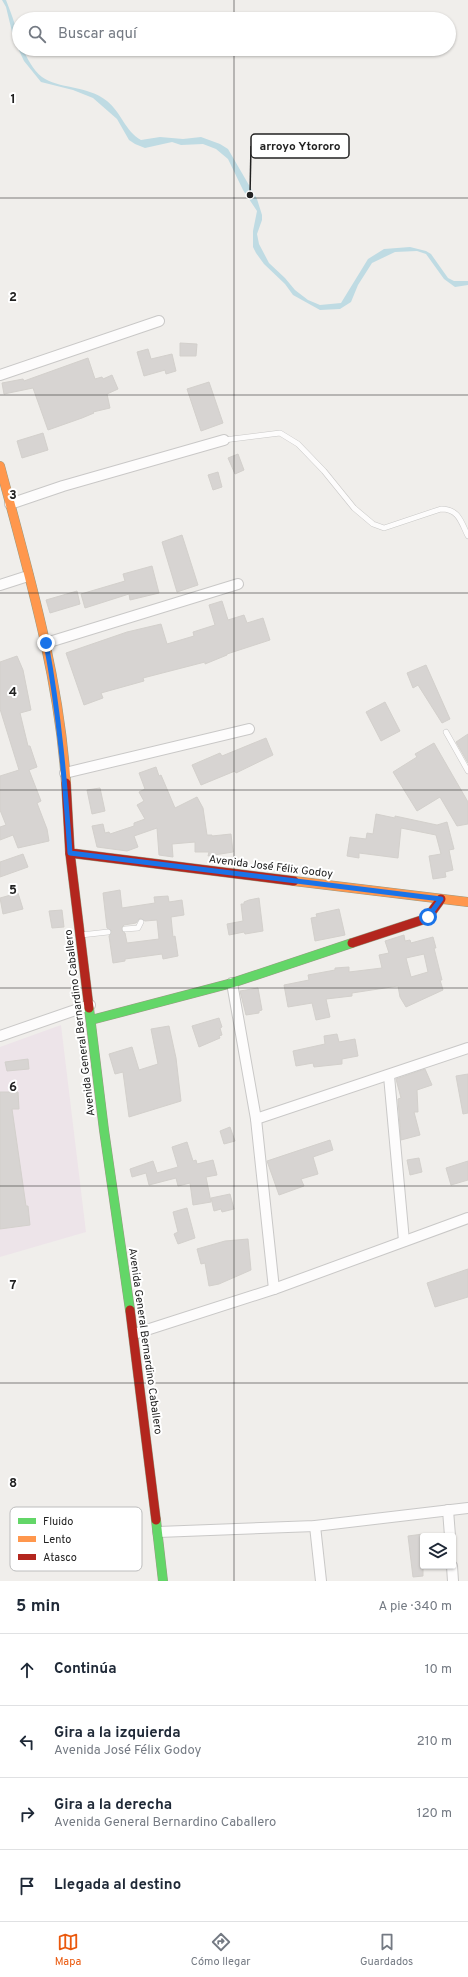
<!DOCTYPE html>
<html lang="es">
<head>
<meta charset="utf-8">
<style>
	:root { --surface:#fff; --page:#f2f2f3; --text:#1f2937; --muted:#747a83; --line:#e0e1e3; --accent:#ea580c }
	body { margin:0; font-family:Overpass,sans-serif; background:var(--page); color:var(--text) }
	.controls { position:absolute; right:12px; bottom:12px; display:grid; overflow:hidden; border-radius:4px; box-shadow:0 1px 3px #0004 }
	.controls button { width:36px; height:36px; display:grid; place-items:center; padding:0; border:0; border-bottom:1px solid var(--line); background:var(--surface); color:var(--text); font:20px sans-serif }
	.stop { position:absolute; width:12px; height:12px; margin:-9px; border:3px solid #1a73e8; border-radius:50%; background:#fff }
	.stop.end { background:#1a73e8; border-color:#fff; box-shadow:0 1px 4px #0008 }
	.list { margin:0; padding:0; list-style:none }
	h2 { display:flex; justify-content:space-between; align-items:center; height:52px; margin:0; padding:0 16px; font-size:17px }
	h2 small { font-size:13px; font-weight:400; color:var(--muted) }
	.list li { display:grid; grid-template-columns:26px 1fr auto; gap:12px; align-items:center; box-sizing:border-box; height:72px; padding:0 16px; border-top:1px solid var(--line) }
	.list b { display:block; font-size:15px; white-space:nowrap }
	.list p { margin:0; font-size:13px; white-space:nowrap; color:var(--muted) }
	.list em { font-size:13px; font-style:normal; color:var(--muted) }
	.icon { flex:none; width:22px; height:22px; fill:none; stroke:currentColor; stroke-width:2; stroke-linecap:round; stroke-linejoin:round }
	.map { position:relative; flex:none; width:468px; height:1581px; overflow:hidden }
	.search { position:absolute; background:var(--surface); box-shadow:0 1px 3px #0004; left:12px; right:12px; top:12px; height:44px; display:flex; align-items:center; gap:10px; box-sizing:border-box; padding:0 14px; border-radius:22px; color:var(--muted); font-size:15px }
	.sheet { height:340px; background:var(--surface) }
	nav { display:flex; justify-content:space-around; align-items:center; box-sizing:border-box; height:56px; border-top:1px solid var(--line); background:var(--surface); font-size:11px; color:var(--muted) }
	nav a { display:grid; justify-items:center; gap:2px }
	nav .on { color:var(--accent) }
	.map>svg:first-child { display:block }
</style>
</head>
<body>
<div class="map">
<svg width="468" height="1581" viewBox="0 0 468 1581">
	<rect width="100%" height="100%" fill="#f0eeeb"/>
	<path fill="#ede4e9" d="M61 1025 86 1232 0 1257V1047Z"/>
	<path fill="#bfdbe3" d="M2 0H6C12 16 19 32 19 49H23C27 58 33 70 42 77 58 89 87 85 107 101 121 112 125 131 141 140L160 137 183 139 201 137 220 144 228 149 257 199 262 215V220L257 234 259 244 269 263 285 278 295 290 308 300 320 305 341 303 368 259 384 249 410 247 426 251 431 254 448 278 454 281H468V285L455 287 444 279 426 254 417 251 395 252 372 263 358 285 351 302 340 309 320 310 293 295 285 284 264 264 256 253 253 247V231L257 211 243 190 228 159 216 149 203 144 181 145 172 142 145 148 135 144 129 140 117 119 93 98 73 90 41 82 24 61 14 40 6 7Z"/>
	<g fill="#d7d4d2" stroke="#d3d0cc" fill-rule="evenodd">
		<path d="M180 343 197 344 196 356H180Z"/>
		<path d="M148 349 151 359 172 354 176 371 166 374 165 370 144 376 137 352Z"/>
		<path d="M88 358 95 379 102 377 103 379 112 375 118 389 107 394 110 408 93 412 94 413 82 418 48 430 33 388 4 394 2 383 23 379 24 381Z"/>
		<path d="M209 382 223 423 201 431 187 389Z"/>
		<path d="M43 433 48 450 22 458 17 441Z"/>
		<path d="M238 454 244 470 235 474 228 458Z"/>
		<path d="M218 472 222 487 213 490 208 475Z"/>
		<path d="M182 535 198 585 177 592 162 542Z"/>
		<path d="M152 566 159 593 130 600 129 594 85 608 81 594 125 581 123 574Z"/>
		<path d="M77 591 80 604 50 613 46 600Z"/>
		<path d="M222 601 228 620 244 615 247 623 263 618 270 640 227 654V655L205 664V662L143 678 144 681 101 693 103 698 84 705 66 653 127 632 161 624 167 644 194 636 193 632 215 625 209 605Z"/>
		<path d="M17 656 23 670 31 710 20 713 28 746H30L37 767 29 770 41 801 37 803 47 829 49 841 18 848 13 835 0 840V827L6 825 0 810V776L19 770 0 709V662Z"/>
		<path d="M426 665 450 719 442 723 418 685 413 688 407 673Z"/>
		<path d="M385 702 400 731 381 741 366 712Z"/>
		<path d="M468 734V763L456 742Z"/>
		<path d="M266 738 273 755 236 773 235 771 201 785 192 765 220 753 222 756Z"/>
		<path d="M434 743 468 802V824L457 826 440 797 417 811 393 772 417 757 415 754Z"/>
		<path d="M156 767 159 776 161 775 175 808 197 797 203 808 207 835H212V836L231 834 233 852 208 856 209 852H195V842L172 844 173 857 159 855 157 828 134 836 138 847 127 851 97 847 92 826 103 824 105 833 109 832 110 834 134 826V823L145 819 137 805 144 801 139 792 145 789 139 773Z"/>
		<path d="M100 788 105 811 92 814 87 790Z"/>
		<path d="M376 814 395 818V816L437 825 447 822 454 849 449 850 453 870 445 872 446 877 433 879 429 856 441 854 436 835 401 828 398 858 359 853V858L347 856 350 837 366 839 367 833 373 834Z"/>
		<path d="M23 854 28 867 0 877V862Z"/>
		<path d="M120 890 122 908 155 903 154 897 168 896 169 902 182 900 184 915 171 917 173 937 175 936 178 956 163 959 162 954 125 959V961L113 963 109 936 112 931 107 928 103 893ZM140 918 145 921 157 920 159 939 127 943 125 933 122 931V927L124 925 136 923Z"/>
		<path d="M18 893 23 909 3 914 0 898Z"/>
		<path d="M259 898 263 931 245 934 244 932 229 935 227 924 243 921 241 904H244V902L249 900Z"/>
		<path d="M339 909 345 935 315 941 311 918 317 917 316 914Z"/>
		<path d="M62 910 64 927 52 928 49 911Z"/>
		<path d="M404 935 405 941 410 940 411 943 433 937 436 948H434L442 980H440L443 990 406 1007 400 997 398 986 352 993V996L326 999 330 1017 316 1020 312 1003 288 1007 284 985 309 980 308 975 335 970V968L349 967V972L382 968 379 955 389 953 385 941ZM424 954 428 972 411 977 406 958Z"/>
		<path d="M258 988 262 1010 259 1011V1013L246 1015 240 991Z"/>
		<path d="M219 1018 222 1027 220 1028 222 1035 219 1036 220 1038 199 1047 192 1026Z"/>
		<path d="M169 1026 176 1058 181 1101 129 1117 123 1072 115 1074 109 1054 132 1047 139 1070 158 1064 151 1029Z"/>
		<path d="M337 1034 339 1042 355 1039 358 1056 342 1059V1064L314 1067 313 1063 296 1066 293 1051 325 1044 324 1036Z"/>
		<path d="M28 1059 29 1069 7 1071 5 1062Z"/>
		<path d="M425 1069 432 1085 417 1090 418 1112H414L420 1135 401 1140 398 1099 401 1098 396 1079Z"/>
		<path d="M468 1074V1113L463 1114 456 1076Z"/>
		<path d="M0 1092H18L19 1109H12L26 1206H28L30 1225 0 1229Z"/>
		<path d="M230 1127 235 1141 224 1144 220 1131Z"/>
		<path d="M330 1140 333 1150 313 1157 318 1174 301 1179 304 1186 279 1195 267 1161Z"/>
		<path d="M187 1142 193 1161 196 1160 197 1164 213 1160 217 1175 206 1177 211 1202 193 1205 190 1183 178 1186 176 1178 149 1185 146 1173 132 1177 130 1169 153 1161 157 1173 178 1167 172 1147Z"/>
		<path d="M419 1158 422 1172 410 1175 407 1160Z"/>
		<path d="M468 1161V1180L451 1185 446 1168Z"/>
		<path d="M230 1194 234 1209 222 1212 221 1209 214 1211 211 1198Z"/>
		<path d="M187 1208 195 1238 178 1244 174 1234 178 1232 173 1212Z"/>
		<path d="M248 1239 251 1270 219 1284 209 1286 205 1263 201 1264 197 1249 225 1241Z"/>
		<path d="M468 1269V1297L435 1307 427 1283Z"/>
		<path d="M423 1534V1576L413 1577 408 1536Z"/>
	</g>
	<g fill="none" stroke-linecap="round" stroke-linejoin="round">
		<defs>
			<g id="lane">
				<path d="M224 440 280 433 298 444 324 471 354 508 373 524 384 528 441 509C459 509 461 522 468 536"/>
				<path d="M446 732 468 771"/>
				<path d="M125 929 138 928 141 922"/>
				<path d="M81 935 108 932"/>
			</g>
			<g id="street">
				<path d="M0 375 159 321"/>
				<path d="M10 504 63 486 224 440"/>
				<path d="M0 585 28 576"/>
				<path d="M46 643 238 584"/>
				<path d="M65 773 249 729"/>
				<path d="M232 983 256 1119 274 1289"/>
				<path d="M0 1036 90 1005"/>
				<path d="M389 1076 404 1241"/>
				<path d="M256 1119 468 1048"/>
				<path d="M134 1334 274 1289 468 1218"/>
				<path d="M448 1510 450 1536"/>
				<path d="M315 1526 321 1581"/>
				<path d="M158 1532 315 1526 468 1508"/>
				<path d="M452 1566 453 1581"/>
			</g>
			<g id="fast">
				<path d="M89 1008 104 1130 130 1310"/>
				<path d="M91 1020 232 983 352 943"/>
				<path d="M156 1520 163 1581"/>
			</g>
			<g id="slow">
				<path d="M0 466C28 571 59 675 66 783"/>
				<path d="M294 881 468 902"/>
			</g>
			<g id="jam">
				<path d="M66 783 70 853 294 881"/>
				<path d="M70 853 89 1008"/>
				<path d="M352 943 422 920 428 917 441 899"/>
				<path d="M130 1310 156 1520"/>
			</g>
		</defs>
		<use href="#lane" stroke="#c9c8c7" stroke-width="6"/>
		<use href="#street" stroke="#c9c8c7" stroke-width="12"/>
		<use href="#fast" stroke="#999a82" stroke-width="10"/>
		<use href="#slow" stroke="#999a82" stroke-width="10"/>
		<use href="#jam" stroke="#999a82" stroke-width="10"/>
		<use href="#lane" stroke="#fdfcfc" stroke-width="5"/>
		<use href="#street" stroke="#fdfcfc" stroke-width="10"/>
		<use href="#fast" stroke="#63d668" stroke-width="9"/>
		<use href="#slow" stroke="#ff974d" stroke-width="9"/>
		<use href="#jam" stroke="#b3261e" stroke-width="9"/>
	</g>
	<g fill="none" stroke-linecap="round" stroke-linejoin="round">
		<path stroke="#1a73e8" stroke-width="5" d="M46 643C59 713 65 783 70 853L441 899 428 917"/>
	</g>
	<path fill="none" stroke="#222" stroke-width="1" stroke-opacity="0.55" d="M234 0V19M234 49V1581M0 198H468M0 395H468M0 593H468M0 790H468M0 988H468M0 1186H468M0 1383H468"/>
	<g text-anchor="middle" stroke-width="4" stroke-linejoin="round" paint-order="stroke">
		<g font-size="11" fill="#222" stroke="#fff">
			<text transform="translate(271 866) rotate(7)" y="4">Avenida José Félix Godoy</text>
			<text transform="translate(79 1023) rotate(-97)" y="4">Avenida General Bernardino Caballero</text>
			<text transform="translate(146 1341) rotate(82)" y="4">Avenida General Bernardino Caballero</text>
		</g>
	</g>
	<rect x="10" y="1507" width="132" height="64" rx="6" fill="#fff" stroke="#bdbdbd" stroke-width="1"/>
	<rect x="18" y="1518" width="18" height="6" fill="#63d668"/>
	<rect x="18" y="1536" width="18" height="6" fill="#ff974d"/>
	<rect x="18" y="1554" width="18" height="6" fill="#b3261e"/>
	<g font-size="11" fill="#222">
		<text x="43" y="1525">Fluido</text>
		<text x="43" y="1543">Lento</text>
		<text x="43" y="1561">Atasco</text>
	</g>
	<g font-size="13" text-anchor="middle" font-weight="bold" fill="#222" stroke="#fff" stroke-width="4" stroke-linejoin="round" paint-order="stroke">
		<text x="13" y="103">1</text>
		<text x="13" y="301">2</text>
		<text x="13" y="499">3</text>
		<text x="13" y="696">4</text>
		<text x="13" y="894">5</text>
		<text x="13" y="1091">6</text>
		<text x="13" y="1289">7</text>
		<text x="13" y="1487">8</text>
	</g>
	<path fill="none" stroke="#222" stroke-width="1.5" d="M250 195L251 146"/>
	<circle fill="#222" stroke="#fff" stroke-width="1.5" cx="250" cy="195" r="4"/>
	<rect fill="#fff" stroke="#222" stroke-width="1.5" x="251" y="134" width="98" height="24" rx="4"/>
	<g font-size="12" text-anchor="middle" font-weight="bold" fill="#222">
		<text x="300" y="150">arroyo Ytororo</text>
	</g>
</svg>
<div class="controls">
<button><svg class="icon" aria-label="layers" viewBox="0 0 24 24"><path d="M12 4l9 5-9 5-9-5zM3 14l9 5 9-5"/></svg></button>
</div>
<div class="stop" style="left:428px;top:917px"></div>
<div class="stop end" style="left:46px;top:643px"></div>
<div class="search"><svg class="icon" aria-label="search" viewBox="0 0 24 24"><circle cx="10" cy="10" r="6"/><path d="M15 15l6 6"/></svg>Buscar aquí</div>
</div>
<section class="sheet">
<h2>5 min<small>A pie · 340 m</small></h2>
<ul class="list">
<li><svg class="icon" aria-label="ahead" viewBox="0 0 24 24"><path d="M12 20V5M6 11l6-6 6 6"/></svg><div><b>Continúa</b></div><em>10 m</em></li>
<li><svg class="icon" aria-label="left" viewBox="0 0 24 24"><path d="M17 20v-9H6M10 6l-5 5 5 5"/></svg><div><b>Gira a la izquierda</b><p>Avenida José Félix Godoy</p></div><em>210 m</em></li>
<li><svg class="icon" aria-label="right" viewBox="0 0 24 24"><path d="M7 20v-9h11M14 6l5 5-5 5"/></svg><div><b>Gira a la derecha</b><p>Avenida General Bernardino Caballero</p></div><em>120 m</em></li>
<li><svg class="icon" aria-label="arrive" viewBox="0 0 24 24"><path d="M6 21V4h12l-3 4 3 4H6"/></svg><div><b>Llegada al destino</b></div></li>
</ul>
</section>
<nav>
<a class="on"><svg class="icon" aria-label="map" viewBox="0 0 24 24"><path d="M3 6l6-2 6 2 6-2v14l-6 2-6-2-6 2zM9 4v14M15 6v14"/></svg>Mapa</a>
<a><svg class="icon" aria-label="directions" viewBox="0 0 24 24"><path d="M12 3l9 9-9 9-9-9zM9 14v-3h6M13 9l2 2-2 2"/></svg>Cómo llegar</a>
<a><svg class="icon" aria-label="saved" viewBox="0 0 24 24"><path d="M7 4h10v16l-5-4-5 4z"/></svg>Guardados</a>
</nav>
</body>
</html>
